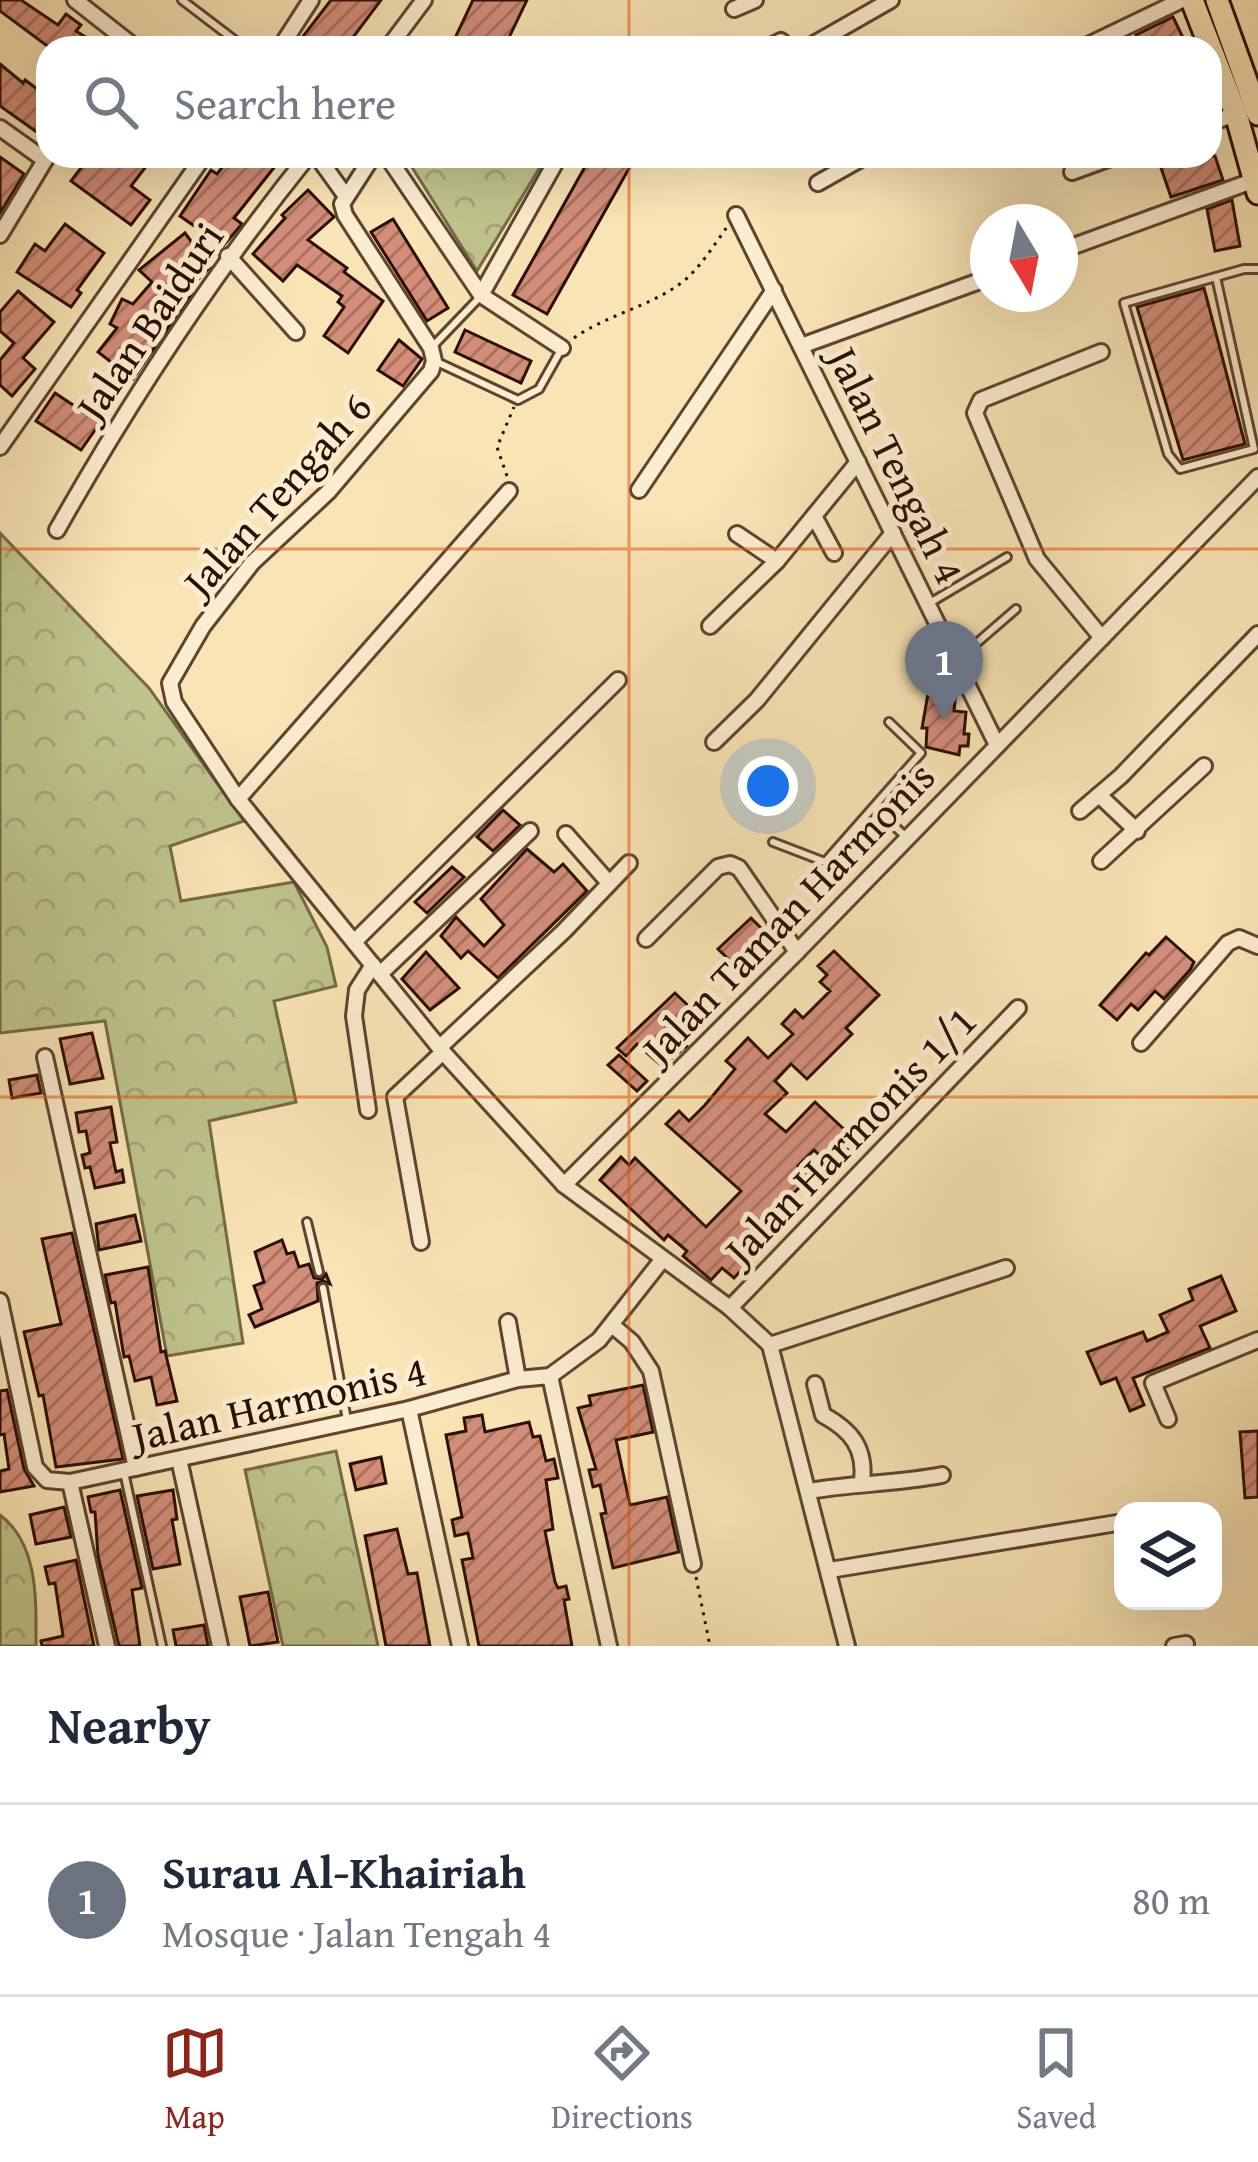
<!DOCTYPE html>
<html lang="en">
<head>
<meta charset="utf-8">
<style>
	:root { --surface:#fff; --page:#f6f6f7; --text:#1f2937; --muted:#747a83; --line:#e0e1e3; --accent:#8f2418 }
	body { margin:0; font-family:"Gentium Book Plus",serif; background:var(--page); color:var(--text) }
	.controls { position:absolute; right:36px; bottom:36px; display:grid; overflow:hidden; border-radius:24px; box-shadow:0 12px 48px #0002 }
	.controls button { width:108px; height:108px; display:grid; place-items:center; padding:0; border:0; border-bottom:3px solid var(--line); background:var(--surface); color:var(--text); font:60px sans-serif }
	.compass { position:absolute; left:970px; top:204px; width:108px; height:108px; border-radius:50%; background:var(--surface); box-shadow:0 12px 48px #0002; rotate:170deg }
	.you { position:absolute; left:768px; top:786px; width:42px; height:42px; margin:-30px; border:9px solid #fff; border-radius:50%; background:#1a73e8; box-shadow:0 0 0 18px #1a73e833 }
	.badge { display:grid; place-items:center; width:78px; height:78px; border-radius:50%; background:var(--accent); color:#fff; font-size:39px; font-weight:700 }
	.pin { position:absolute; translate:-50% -99px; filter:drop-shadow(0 3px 6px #0008) }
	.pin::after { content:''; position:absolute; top:63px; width:42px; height:36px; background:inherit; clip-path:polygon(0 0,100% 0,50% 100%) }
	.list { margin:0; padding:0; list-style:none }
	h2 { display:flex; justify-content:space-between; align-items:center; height:156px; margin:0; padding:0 48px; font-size:51px }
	h2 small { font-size:39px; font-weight:400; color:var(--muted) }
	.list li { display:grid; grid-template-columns:78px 1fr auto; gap:36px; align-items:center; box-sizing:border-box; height:192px; padding:0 48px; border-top:3px solid var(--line) }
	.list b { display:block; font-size:45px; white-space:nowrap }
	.list p { margin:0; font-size:39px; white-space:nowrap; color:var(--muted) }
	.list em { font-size:39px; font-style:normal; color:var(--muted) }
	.icon { flex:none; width:66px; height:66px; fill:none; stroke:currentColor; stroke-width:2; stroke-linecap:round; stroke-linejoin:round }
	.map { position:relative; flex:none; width:1258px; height:1646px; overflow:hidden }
	.search { position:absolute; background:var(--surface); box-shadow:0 12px 48px #0002; left:36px; right:36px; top:36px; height:132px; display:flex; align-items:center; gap:30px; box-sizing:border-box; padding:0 42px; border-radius:36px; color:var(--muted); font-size:45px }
	.sheet { height:348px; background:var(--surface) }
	nav { display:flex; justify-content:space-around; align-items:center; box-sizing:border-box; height:168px; border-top:3px solid var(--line); background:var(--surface); font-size:33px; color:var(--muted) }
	nav a { display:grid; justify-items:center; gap:6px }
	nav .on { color:var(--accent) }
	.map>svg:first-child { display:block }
</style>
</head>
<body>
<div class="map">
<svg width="1258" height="1646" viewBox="0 0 1258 1646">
	<defs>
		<pattern id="forest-crowns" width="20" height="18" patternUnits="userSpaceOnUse" patternTransform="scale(3)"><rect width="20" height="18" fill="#bfc48c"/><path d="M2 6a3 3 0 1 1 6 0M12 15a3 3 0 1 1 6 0" fill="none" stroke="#a4a777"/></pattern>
		<pattern id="building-hatch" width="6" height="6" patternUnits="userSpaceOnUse" patternTransform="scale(3)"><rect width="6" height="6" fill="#d38e7a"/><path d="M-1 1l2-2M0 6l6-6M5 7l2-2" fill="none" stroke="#ab7262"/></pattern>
	</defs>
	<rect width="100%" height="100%" fill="#f9e4b5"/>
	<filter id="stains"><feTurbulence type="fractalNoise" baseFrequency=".00167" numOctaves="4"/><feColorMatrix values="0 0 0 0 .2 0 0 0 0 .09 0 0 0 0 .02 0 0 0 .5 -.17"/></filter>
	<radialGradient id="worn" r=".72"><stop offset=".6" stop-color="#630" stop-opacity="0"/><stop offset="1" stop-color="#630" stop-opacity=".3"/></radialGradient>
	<g fill="url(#forest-crowns)" stroke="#756a47" stroke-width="3">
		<path d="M405 156H521L540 167 477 271Z"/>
		<path d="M0 533 149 688 244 821 170 846 181 901 294 882 327 947 336 986 274 1001 296 1102 209 1121 243 1343 167 1356 105 1021 0 1033Z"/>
		<path d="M336 1451 378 1646H283L245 1470Z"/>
		<path d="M0 1515C39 1544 36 1601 36 1646H0Z"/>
	</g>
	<g fill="url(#building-hatch)" stroke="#2b0f02" stroke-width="3">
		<path d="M0 0H21L58 25 66 14 81 25 76 31 87 38 80 48H50L0 11Z"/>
		<path d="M331 0H381L345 48H294Z"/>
		<path d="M473 0H527L504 48H476L455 38Z"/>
		<path d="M1173 17 1188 48H1142L1136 35Z"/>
		<path d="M0 64 23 83 25 80 48 97V140L0 106Z"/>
		<path d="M90 156H154L131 186 150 200 131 225 71 181Z"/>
		<path d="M231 156H274L280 160 234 218 242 224 223 246 180 216 211 170 217 174Z"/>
		<path d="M591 156H636L547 314 513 295Z"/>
		<path d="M1165 156H1215L1223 180 1171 197 1158 159Z"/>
		<path d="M0 157 24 174 0 213Z"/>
		<path d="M308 190 334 217 308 240 347 268 344 272 383 301 348 353 324 336 344 307 338 302 342 296 297 265 283 281 253 254 285 218 282 215Z"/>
		<path d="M1232 200 1240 246 1215 251 1207 209Z"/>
		<path d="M393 219 448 308 427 321 371 232Z"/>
		<path d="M65 224 104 253 77 290 81 293 71 307 17 272 35 244 45 251Z"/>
		<path d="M185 233 210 267 188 290 192 293 133 379 98 352 117 328 110 324 122 299 133 304 152 282 139 270Z"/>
		<path d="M1204 288 1245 444 1183 460 1137 307Z"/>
		<path d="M18 291 54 322 23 358 35 369 12 396 0 385V360L14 343 0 331V312Z"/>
		<path d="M465 330 531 361 521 383 455 352Z"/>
		<path d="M399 340 422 359 403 386 378 370Z"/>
		<path d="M55 393 100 423 81 450 36 421Z"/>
		<path d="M929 688 956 690 954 711 966 712 964 734H969L968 746H960L959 755 926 747 927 728H922Z"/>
		<path d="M503 810 520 825 493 851 477 837Z"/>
		<path d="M527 849 554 872 563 864 587 891 498 978 468 951 461 958 441 936 456 917 484 946 504 925 481 899Z"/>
		<path d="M452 867 464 877 427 913 415 902Z"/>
		<path d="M751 918 779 946 748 978 718 949Z"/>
		<path d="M1166 937 1194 962 1190 970 1164 999 1155 991 1138 1010 1131 1004 1117 1020 1100 1005 1146 953 1149 955Z"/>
		<path d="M834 951 879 995 846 1028 852 1034 807 1079 791 1064 775 1081 787 1093 765 1114 786 1132 815 1102 848 1133 840 1142 852 1154 836 1171 814 1150 798 1166 810 1178 756 1227 765 1236 742 1259 747 1264 734 1278 722 1268 711 1280 683 1256 687 1251 668 1235 664 1240 600 1180 621 1157 629 1165 635 1158 706 1227 741 1191 666 1124 679 1111 689 1121 705 1105 735 1069 726 1061 748 1038 768 1058 793 1034 782 1024 795 1010 803 1018 830 991 820 982 827 975 818 966Z"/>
		<path d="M426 952 459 988 430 1010 402 979Z"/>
		<path d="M675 993 702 1019 684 1041 687 1046 662 1066 637 1044 626 1056 617 1048Z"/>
		<path d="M92 1033 103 1078 70 1084 60 1039Z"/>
		<path d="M619 1055 647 1081 637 1091 608 1065Z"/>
		<path d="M37 1075 41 1093 12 1098 9 1080Z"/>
		<path d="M111 1107 117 1142 110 1143 116 1172 122 1170 124 1182 95 1188 90 1167 85 1168 82 1155 90 1153 86 1131 79 1132 76 1113Z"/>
		<path d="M135 1215 141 1241 99 1250 96 1224Z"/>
		<path d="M72 1233 123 1459 56 1467 43 1395 39 1396 24 1332 61 1324 42 1239Z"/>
		<path d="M282 1240 287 1254 294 1252 299 1267 309 1264 314 1278 322 1279 326 1274 330 1284 323 1281 317 1283 318 1301 255 1327 249 1315 262 1309 254 1286 264 1282 255 1252Z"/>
		<path d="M148 1267 161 1352 165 1351 177 1401 157 1405 151 1377 135 1381 129 1356 124 1357 115 1302 111 1303 105 1275Z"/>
		<path d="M1221 1276 1236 1311 1200 1326 1210 1348 1133 1378 1144 1405 1130 1411 1116 1378 1101 1384 1087 1352 1143 1332 1147 1341 1168 1332 1160 1315 1193 1300 1189 1289Z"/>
		<path d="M643 1385 653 1432 616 1440 630 1505 667 1497 679 1552 613 1568 601 1514 606 1513 600 1485 593 1487 589 1470 596 1469 578 1408 591 1405 589 1396Z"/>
		<path d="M7 1390 24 1469 34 1486 0 1492V1471L9 1469 4 1434 0 1435V1391Z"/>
		<path d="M482 1415 485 1432 529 1422 533 1437 540 1436 546 1461 554 1459 558 1478 546 1480 553 1529 545 1531 555 1582 558 1588 566 1586 569 1599 564 1600 572 1646H479L462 1560 473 1558 468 1533 455 1536 452 1520 462 1517 446 1435 466 1431 464 1418Z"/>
		<path d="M1258 1431V1497L1245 1498 1240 1432Z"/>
		<path d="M381 1457 386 1483 356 1490 350 1464Z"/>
		<path d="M120 1490 142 1588 132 1590 140 1646H119L98 1556 95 1512H91L88 1497Z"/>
		<path d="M173 1490 177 1519 172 1520 180 1564 153 1569 137 1496Z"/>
		<path d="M64 1507 71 1537 36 1544 30 1515Z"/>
		<path d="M397 1529 408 1574 417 1573 430 1646H386L365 1536Z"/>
		<path d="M76 1560 94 1646H42L41 1641 63 1636 55 1583 49 1584 45 1567Z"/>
		<path d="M268 1592 278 1642 250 1646 240 1597Z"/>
		<path d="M204 1625 208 1646H176L173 1630Z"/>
	</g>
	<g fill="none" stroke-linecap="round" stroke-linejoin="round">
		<defs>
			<g id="lane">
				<path d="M182 0 245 48"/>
				<path d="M1216 277 1254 449 1180 469 1168 454 1124 303 1244 269H1258"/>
				<path d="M434 345 479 298"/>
				<path d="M437 362 518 400 539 389 562 348"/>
				<path d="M928 604 1007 557"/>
				<path d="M956 661 1016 609"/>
				<path d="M874 807 906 837"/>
				<path d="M773 842 825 862 921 753 889 722"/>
				<path d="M307 1222 319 1272"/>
				<path d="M323 1288 347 1420"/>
				<path d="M124 1472 162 1646"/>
			</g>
			<g id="street">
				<path d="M75 0 136 48"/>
				<path d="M734 9 755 0"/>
				<path d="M280 48 311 0"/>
				<path d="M388 48 424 0"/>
				<path d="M767 48 781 41 789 48"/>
				<path d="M807 48 891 0"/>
				<path d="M1082 48 1182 0"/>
				<path d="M1210 123 1236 114"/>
				<path d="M0 128 45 160 0 235"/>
				<path d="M317 156 345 195"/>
				<path d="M373 156 342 204 345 215 431 348 434 361 431 371 328 492 252 563 203 626 170 683 174 702 238 799 443 1052 564 1185 730 1308 770 1345 847 1646"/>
				<path d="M387 156 481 295 562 348"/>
				<path d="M1072 172 1116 156"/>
				<path d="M818 183 866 156"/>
				<path d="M736 215 997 745"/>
				<path d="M1060 251 1255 180"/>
				<path d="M228 256 296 332"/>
				<path d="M481 295 559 156"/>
				<path d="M801 346 988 278"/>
				<path d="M1101 352 981 400 975 413 1037 559 1102 638"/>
				<path d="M0 447 204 156"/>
				<path d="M639 490 774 290"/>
				<path d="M814 516 834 553"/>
				<path d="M57 530C132 397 212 275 308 156"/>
				<path d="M737 534 777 561 858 462"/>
				<path d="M710 626 777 561"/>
				<path d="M714 742 757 700 893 533"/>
				<path d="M1099 795 1137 831"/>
				<path d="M238 799 509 491"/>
				<path d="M1080 811 1121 776 1258 634"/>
				<path d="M566 834 609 883"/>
				<path d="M1101 861 1204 766"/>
				<path d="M646 939 718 867 730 864 739 868 797 952"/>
				<path d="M354 942 618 680"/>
				<path d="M380 974 530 831"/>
				<path d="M1141 1043 1228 943 1239 938 1258 946"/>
				<path d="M440 1047 564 931 629 863"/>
				<path d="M45 1057 136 1468"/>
				<path d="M368 1110 354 1016 357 990 373 965"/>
				<path d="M564 1185 797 952 1258 477"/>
				<path d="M421 1242 395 1097 443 1052"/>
				<path d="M0 1301 35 1467 47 1480 70 1482 409 1409 518 1379 550 1376 599 1340 662 1260"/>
				<path d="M730 1308 1018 1008"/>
				<path d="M508 1322 518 1379"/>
				<path d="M612 1325 632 1342 651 1371 693 1564"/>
				<path d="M770 1345 1006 1268"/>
				<path d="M550 1376 609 1646"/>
				<path d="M815 1384 823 1415C851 1430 866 1448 862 1482"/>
				<path d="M409 1409 460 1646"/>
				<path d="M1168 1419 1153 1383 1258 1340"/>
				<path d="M179 1459 220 1646"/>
				<path d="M70 1482 107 1646"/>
				<path d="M809 1491C854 1483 896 1484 942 1475"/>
				<path d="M830 1570 1123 1522"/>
				<path d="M1174 1646 1186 1644"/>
			</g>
			<g id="primary">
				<path d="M1192 0 1236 114 1258 193"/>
				<path d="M1217 0 1258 114"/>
			</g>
		</defs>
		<use href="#lane" stroke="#5e442f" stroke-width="12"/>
		<use href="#street" stroke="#5e442f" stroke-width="20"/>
		<use href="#primary" stroke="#2b0f02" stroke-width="27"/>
		<g stroke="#2b0f02" stroke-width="3" stroke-dasharray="3 6" stroke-linecap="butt">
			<path d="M574 338C608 314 653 306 685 280 702 265 714 245 727 227"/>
			<path d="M507 476 497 447 514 407"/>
			<path d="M696 1577 710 1646"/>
		</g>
		<use href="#lane" stroke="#fbedcf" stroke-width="6"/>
		<use href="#street" stroke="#fbedcf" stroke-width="14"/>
		<use href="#primary" stroke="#f9e4b5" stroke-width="21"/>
	</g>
	<path fill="none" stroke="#df550c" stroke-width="3" stroke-opacity="0.55" d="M629 0V48M629 156V1646M0 549H1258M0 1097H1258"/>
	<g text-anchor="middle" stroke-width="10" stroke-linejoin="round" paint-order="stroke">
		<g font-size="42" fill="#2b0f02" stroke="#fbedcf">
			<text transform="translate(149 321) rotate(-56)" y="15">Jalan Baiduri</text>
			<text transform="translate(897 465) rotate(64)" y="15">Jalan Tengah 4</text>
			<text transform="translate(277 494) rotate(-48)" y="15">Jalan Tengah 6</text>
			<text transform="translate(788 912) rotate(-46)" y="15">Jalan Taman Harmonis</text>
			<text transform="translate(850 1135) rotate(-46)" y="15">Jalan Harmonis 1/1</text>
			<text transform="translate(279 1403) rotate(-13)" y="15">Jalan Harmonis 4</text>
		</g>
	</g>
	<rect width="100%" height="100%" filter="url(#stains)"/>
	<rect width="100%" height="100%" fill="url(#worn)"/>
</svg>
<div class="controls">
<button><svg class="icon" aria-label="layers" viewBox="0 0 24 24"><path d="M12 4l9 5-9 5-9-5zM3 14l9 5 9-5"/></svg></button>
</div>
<svg class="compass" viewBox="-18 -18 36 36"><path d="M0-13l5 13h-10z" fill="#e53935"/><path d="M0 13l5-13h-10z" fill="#747a83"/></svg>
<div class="you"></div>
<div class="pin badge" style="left:944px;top:720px;background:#6b7280">1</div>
<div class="search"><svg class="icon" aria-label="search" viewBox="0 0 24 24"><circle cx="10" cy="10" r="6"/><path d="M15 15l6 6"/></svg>Search here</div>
</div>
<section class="sheet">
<h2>Nearby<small></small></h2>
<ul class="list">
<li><span class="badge" style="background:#6b7280">1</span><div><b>Surau Al-Khairiah</b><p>Mosque · Jalan Tengah 4</p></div><em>80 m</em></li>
</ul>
</section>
<nav>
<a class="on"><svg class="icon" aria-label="map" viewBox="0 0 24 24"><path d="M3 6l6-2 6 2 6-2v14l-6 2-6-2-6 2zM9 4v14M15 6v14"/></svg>Map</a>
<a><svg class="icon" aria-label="directions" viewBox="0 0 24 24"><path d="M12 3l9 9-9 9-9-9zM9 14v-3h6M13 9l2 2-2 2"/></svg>Directions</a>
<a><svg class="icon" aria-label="saved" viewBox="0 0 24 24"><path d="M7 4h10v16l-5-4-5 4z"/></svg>Saved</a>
</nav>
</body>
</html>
